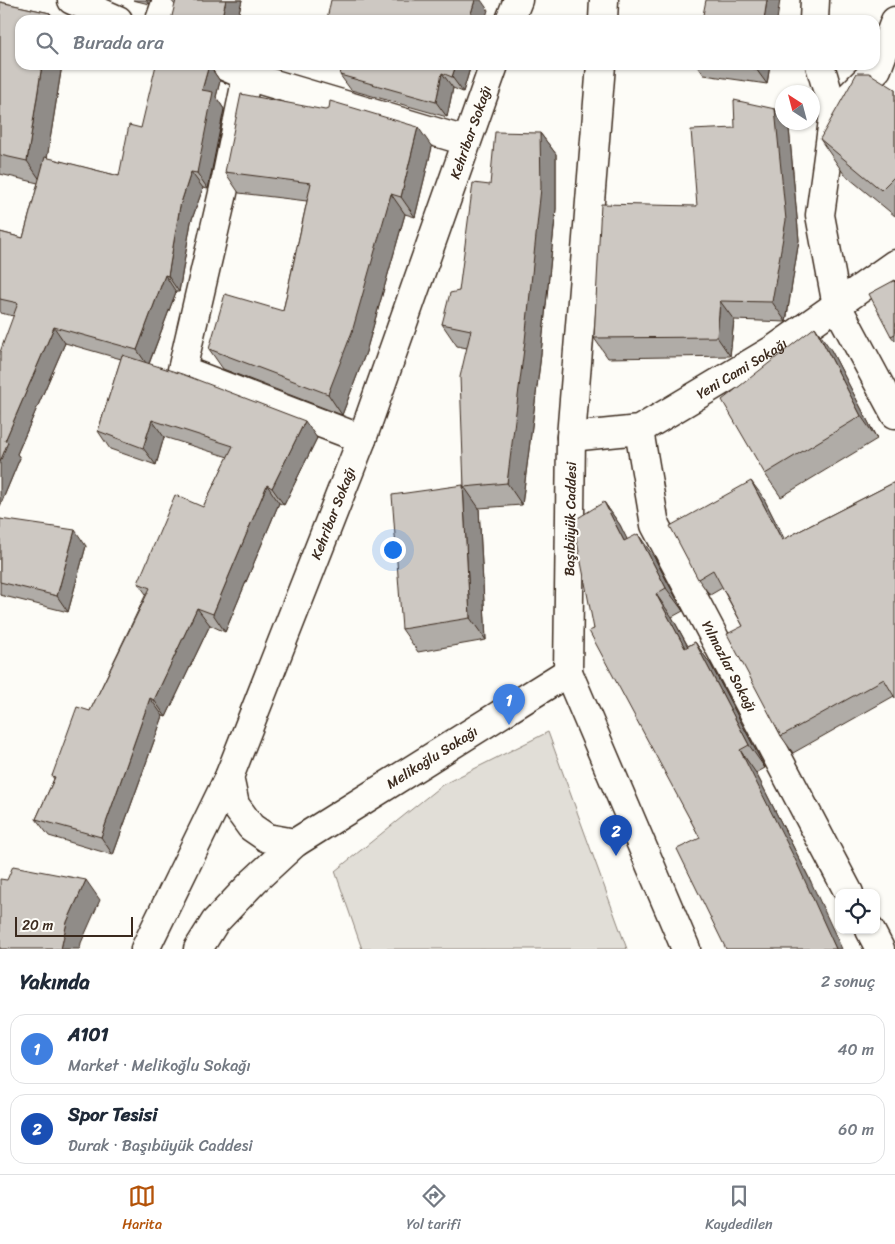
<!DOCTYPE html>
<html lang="tr">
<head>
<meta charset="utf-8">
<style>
	:root { --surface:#fff; --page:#f6f6f7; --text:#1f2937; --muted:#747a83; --line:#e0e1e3; --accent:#b45309 }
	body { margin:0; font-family:Sriracha,sans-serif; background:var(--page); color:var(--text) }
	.controls { position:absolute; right:15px; bottom:15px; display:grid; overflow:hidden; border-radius:10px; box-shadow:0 1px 4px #0004 }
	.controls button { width:45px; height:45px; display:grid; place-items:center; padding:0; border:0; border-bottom:1px solid var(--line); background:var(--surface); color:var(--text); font:25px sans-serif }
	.compass { position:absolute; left:775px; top:85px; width:45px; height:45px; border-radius:50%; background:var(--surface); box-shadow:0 1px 4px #0004; rotate:324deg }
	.scale { position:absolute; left:15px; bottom:12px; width:118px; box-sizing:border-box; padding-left:5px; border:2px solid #3b2a1e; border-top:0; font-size:14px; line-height:18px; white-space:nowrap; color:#3b2a1e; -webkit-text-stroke:4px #fdfcf7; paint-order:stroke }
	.you { position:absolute; left:392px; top:549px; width:18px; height:18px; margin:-12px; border:4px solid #fff; border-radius:50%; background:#1a73e8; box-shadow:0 0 0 8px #1a73e833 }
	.badge { display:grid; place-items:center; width:32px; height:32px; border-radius:50%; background:var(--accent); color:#fff; font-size:16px; font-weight:700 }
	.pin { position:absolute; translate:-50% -41px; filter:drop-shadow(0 1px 2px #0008) }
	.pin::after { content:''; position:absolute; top:26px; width:18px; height:15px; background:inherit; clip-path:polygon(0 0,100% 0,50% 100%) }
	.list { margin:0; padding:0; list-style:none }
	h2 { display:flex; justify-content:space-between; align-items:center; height:65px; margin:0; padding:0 20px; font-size:21px }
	h2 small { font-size:16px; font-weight:400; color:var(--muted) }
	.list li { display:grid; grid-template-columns:32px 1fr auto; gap:15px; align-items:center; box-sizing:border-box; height:70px; margin:0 10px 10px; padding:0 10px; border:1px solid var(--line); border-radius:15px }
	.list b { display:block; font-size:19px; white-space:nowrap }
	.list p { margin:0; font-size:16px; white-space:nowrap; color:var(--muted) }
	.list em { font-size:16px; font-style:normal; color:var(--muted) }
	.icon { flex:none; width:28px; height:28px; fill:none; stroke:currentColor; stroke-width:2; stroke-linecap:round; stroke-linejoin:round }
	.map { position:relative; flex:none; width:895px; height:949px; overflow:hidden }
	.search { position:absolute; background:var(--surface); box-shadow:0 1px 4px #0004; left:15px; right:15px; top:15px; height:55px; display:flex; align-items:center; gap:12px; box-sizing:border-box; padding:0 18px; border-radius:15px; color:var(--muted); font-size:19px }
	.sheet { height:225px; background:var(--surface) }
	nav { display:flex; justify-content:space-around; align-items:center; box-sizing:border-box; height:70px; border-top:1px solid var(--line); background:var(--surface); font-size:14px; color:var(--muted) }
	nav a { display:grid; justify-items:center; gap:2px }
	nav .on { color:var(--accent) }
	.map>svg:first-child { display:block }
</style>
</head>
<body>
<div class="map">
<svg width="895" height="949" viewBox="0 0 895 949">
	<rect width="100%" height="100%" fill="#fdfcf7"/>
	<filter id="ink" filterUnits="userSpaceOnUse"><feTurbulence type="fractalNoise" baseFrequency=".02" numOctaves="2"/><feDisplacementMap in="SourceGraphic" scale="10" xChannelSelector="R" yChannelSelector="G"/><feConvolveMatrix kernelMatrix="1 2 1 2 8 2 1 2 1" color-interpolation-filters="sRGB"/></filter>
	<g filter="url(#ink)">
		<path fill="#e1ded7" stroke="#8e847a" d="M548 732 627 949H362L335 871 442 785Z"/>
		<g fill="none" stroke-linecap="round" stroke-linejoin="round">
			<defs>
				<g id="minor">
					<path d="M72 0 118 20"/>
					<path d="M160 20 167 0"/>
					<path d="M814 20 815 0"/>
					<path d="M222 65 247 76 466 141"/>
					<path d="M820 65 834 113 820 215 837 306 895 414"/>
					<path d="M247 76 223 193 182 370 362 439"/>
					<path d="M845 101 877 69 895 21"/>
					<path id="s1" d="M639 430 655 525 849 893"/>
					<path id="s2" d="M571 437 639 430 776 348 895 264"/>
					<path d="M870 930 880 949"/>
				</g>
				<g id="major">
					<path d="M510 20 518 0"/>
					<path d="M603 20 604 0"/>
					<path d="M601 65 571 437 568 672 686 949"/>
					<path d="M229 777 235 805 251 827 267 838 295 843"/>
					<path id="s3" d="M145 949 229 777 362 439 494 65"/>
					<path id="s4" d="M198 949 215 922 254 881 295 843 568 672"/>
				</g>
			</defs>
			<use href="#minor" stroke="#3b2a1e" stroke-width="31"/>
			<use href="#major" stroke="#3b2a1e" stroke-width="31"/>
			<use href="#minor" stroke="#fdfcf7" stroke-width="28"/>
			<use href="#major" stroke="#fdfcf7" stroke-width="28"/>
		</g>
		<g fill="#b0aca7" stroke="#3b2a1e">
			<path d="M133 0H151L149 4Z"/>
			<path d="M171 0H242L237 20 175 5Z"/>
			<path d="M0 2 50 13 55 20H20V65H62L47 158 119 176 141 128 209 65 220 81 216 97 224 109 208 189 203 188 191 222 179 292H176L149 364 317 438 284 505 279 503 225 632 210 625 166 717 163 716 113 855 49 836 36 819 54 779 52 776 90 711 146 594 138 583 203 507 228 457 164 437 156 465 110 449 98 431 121 359 65 343 17 454 20 458 0 506 14 316 0 313V232L23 238 38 183 0 174Z"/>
			<path d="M471 65 463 92 453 88 447 117 351 90 340 75Z"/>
			<path d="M697 65H770L767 84 704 75Z"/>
			<path d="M895 89V216L844 174 820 139Z"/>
			<path d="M775 109 782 119V122H785L789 128 799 240 786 322 734 320 730 356 608 358 594 338 697 206 735 128Z"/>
			<path d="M540 133 556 154V209L540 363 522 505 479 508 486 640 418 652 402 629 463 485 464 487 467 348 457 346 442 324 459 291 490 185Z"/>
			<path d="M432 147 415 217 405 214 366 352 342 415 223 369 209 349 283 311 307 201 239 193 225 172Z"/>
			<path d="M895 280V341L891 336Z"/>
			<path d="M831 350 877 439 781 497 765 474Z"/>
			<path d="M895 482 894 696 793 753 781 736 743 626 722 588 710 595 698 579 763 497 784 539Z"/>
			<path d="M604 502 620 525 627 540 654 557 683 611 672 617 688 646 695 642 711 665 765 768 756 773 811 882 700 838 594 629Z"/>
			<path d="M0 519 86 546 68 612 0 595Z"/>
		</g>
		<g fill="#908c88" stroke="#3b2a1e">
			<path d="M146 0H151L149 4Z"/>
			<path d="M226 0H242L237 20H221Z"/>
			<path d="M475 0H481L488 10 485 20H469Z"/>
			<path d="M767 0H780L777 20H764Z"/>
			<path d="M50 13 55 20H49Z"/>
			<path d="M42 65H62L43 184 27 161Z"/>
			<path d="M209 65 220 81 216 97 224 109 208 189 197 173 202 90Z"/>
			<path d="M456 65H471L463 92 452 77Z"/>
			<path d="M757 65H770L767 84 756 69Z"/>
			<path d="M442 73 453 88 447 117 436 102Z"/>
			<path d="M775 109 782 119V122H785L789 128 799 240 786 322 772 302Z"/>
			<path d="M418 127 432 147 415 217 401 197Z"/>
			<path d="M540 133 556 154V209L540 363 522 505 507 483Z"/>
			<path d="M191 172 203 188 191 222 179 292 168 276 180 206Z"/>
			<path d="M391 194 405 214 366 352 342 415 328 394Z"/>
			<path d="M165 275 176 292 148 366 137 350Z"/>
			<path d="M720 301 734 320 730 356 717 337Z"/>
			<path d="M54 327 65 343 17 454 20 458 0 506V462L5 441Z"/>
			<path d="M815 327 831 350 877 439 861 416Z"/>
			<path d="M152 420 164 437 156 465 143 448Z"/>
			<path d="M305 421 317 438 284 505 272 488Z"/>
			<path d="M751 481 763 497 793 556 782 540Z"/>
			<path d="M267 485 279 503 225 632 213 614Z"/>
			<path d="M463 485 479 508 486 640 470 618Z"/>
			<path d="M604 502 620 525 640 565 624 541Z"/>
			<path d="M75 530 86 546 68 612 57 596Z"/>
			<path d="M638 534 654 557 683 611 666 588Z"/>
			<path d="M656 594 672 617 701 671 685 648Z"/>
			<path d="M197 608 210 625 166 717 154 700Z"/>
			<path d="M695 642 711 665 765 768 749 745Z"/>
			<path d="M150 698 163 716 113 855 101 837Z"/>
			<path d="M740 750 756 773 811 882 842 949H836Z"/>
			<path d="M86 880 100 900 81 943 80 949H61L67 922Z"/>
		</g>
		<g fill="#cdc8c2" stroke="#3b2a1e">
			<path d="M176 0H226L221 20H171Z"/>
			<path d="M331 0H475L469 20H333L327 19Z"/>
			<path d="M706 0H767L764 20H702Z"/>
			<path d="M0 2 50 13 49 20H20V65H42L27 161 0 155Z"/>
			<path d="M156 65H209L202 90 213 92 197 173 191 172 180 206 168 276 165 275 137 350 54 327 5 441 8 442 0 462V352L18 303 0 299V232L23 238 45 157 119 176 129 125 141 128Z"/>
			<path d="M342 65H456L452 77 442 73 436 102 340 75Z"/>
			<path d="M729 65H757L756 69Z"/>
			<path d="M857 73H869L895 89V176L881 190 820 139Z"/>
			<path d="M241 94 325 110 329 109 330 101 418 127 401 197 391 194 352 332 328 394 209 349 225 294 283 311 311 183 225 172Z"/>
			<path d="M734 100 775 109 786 220 772 302 720 301 717 337 594 338 601 204 697 206 691 130 735 128Z"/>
			<path d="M495 132 540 133 541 188 525 341 507 483 464 487 460 377 471 330 442 324 450 293 459 291 473 183 490 185Z"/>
			<path d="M895 280V334L891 336 869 294Z"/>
			<path d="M815 327 861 416 765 474 722 400Z"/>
			<path d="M122 355 182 374 305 421 272 488 267 485 213 614 197 608 154 700 150 698 101 837 36 819 55 777 52 776 77 707 90 711 150 588 138 583 175 495 203 507 233 446 152 420 143 448 98 431Z"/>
			<path d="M751 481 782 540 895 482V698L884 679 781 736 727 634 743 626 713 570 698 579 670 526Z"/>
			<path d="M463 485 470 618 402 629 392 495Z"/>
			<path d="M604 502 624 541 638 534 666 588 656 594 685 648 695 642 749 745 740 750 795 859 836 949H726L677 849 700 838 589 631 594 629 573 521Z"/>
			<path d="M0 519 75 530 57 596 0 582Z"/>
			<path d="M13 866 86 880 67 922 61 949H0V879L7 880Z"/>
		</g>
	</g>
	<g text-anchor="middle" stroke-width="4.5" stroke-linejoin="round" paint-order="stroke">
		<g font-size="14" fill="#3b2a1e" stroke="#fdfcf7">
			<text dy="5" stroke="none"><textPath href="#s3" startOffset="880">Kehribar Sokağı</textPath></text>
			<text dy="5" stroke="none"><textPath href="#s2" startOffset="188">Yeni Cami Sokağı</textPath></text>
			<text dy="5" stroke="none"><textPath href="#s3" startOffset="475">Kehribar Sokağı</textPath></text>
			<text transform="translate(570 519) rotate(-89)" y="5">Başıbüyük Caddesi</text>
			<text dy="5" stroke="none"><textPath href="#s1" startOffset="256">Yılmazlar Sokağı</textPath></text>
			<text dy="5" stroke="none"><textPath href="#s4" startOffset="306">Melikoğlu Sokağı</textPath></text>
		</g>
	</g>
</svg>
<div class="controls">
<button><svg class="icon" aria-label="locate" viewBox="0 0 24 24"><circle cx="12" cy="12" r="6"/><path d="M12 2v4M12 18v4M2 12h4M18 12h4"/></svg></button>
</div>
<svg class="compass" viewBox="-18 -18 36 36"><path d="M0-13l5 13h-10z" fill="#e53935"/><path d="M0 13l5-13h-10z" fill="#747a83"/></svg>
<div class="scale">20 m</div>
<div class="you"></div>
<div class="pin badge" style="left:509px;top:725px;background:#3f7fe0">1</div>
<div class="pin badge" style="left:616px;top:856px;background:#1a4fb4">2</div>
<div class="search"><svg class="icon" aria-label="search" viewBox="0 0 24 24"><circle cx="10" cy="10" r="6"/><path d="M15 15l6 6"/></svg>Burada ara</div>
</div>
<section class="sheet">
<h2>Yakında<small>2 sonuç</small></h2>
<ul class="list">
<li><span class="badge" style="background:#3f7fe0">1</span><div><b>A101</b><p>Market · Melikoğlu Sokağı</p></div><em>40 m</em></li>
<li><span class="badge" style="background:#1a4fb4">2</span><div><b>Spor Tesisi</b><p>Durak · Başıbüyük Caddesi</p></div><em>60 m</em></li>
</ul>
</section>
<nav>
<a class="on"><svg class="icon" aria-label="map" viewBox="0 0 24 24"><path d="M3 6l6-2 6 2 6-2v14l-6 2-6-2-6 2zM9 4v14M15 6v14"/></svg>Harita</a>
<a><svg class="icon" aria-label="directions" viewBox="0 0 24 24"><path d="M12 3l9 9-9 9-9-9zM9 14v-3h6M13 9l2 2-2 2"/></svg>Yol tarifi</a>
<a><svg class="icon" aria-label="saved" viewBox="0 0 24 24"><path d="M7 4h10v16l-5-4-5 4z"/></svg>Kaydedilen</a>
</nav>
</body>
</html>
